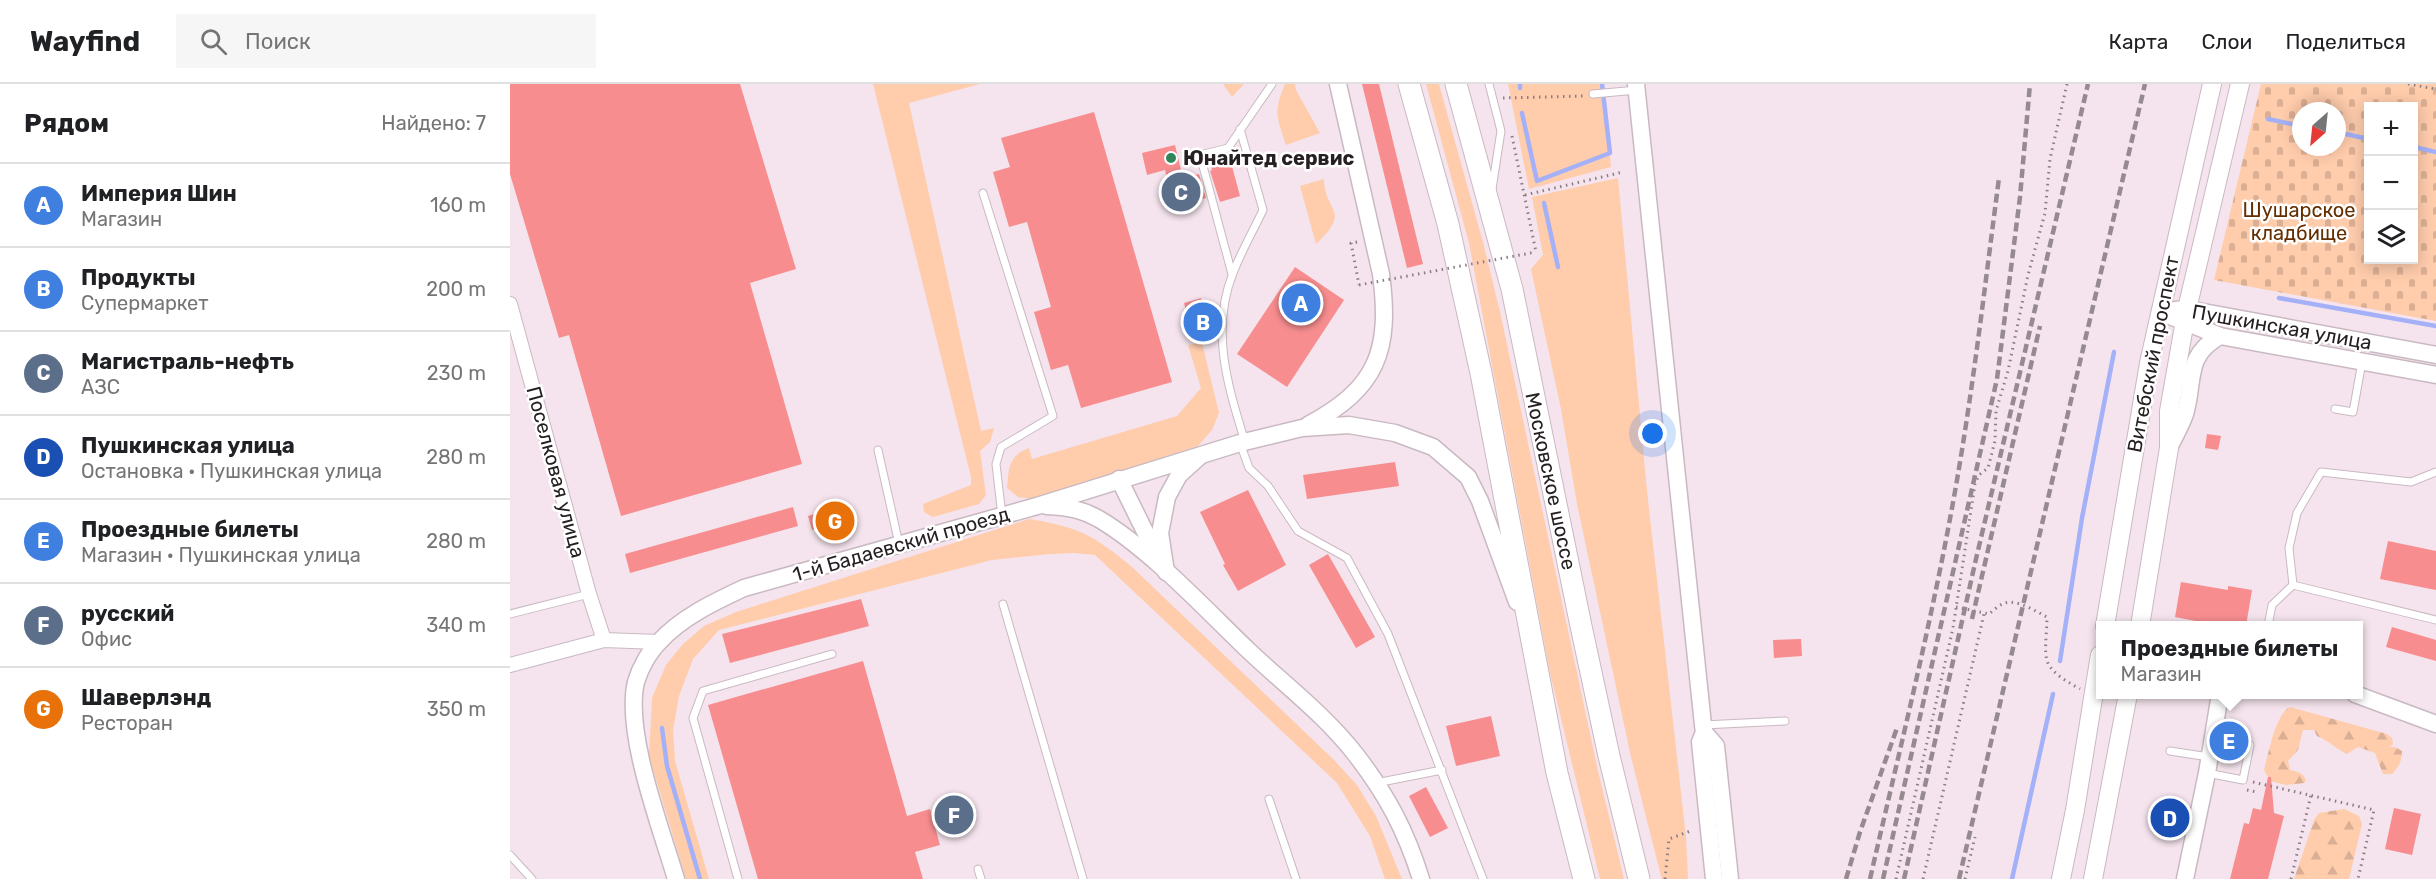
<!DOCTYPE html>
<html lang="ru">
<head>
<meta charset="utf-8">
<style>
	:root { --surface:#fff; --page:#f6f6f6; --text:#202124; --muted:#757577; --line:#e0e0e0; --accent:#db2777 }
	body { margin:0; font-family:Rubik,sans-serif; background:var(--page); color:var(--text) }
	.controls { position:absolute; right:18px; top:18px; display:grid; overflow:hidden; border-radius:0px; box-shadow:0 3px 15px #0003 }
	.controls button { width:54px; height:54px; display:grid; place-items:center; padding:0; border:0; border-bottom:2px solid var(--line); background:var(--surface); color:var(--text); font:30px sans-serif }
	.compass { position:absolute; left:1782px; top:18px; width:54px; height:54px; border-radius:50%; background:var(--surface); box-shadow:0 3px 15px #0003; rotate:207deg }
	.you { position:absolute; left:1143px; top:350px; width:21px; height:21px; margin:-15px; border:4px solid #fff; border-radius:50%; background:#1a73e8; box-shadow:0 0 0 9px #1a73e833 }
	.badge { display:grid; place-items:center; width:39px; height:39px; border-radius:50%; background:var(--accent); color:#fff; font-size:20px; font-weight:700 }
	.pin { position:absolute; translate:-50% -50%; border:3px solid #fff; box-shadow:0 2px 6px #0006 }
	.popup { position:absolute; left:1586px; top:537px; width:267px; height:78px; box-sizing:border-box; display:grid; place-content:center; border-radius:0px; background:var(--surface); filter:drop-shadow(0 2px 4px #0005); font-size:20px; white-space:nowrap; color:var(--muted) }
	.popup b { font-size:22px; color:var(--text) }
	.popup::after { content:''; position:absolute; left:50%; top:100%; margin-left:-12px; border:12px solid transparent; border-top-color:var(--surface) }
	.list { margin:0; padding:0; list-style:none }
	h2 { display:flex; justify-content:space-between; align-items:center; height:78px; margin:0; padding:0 24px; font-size:26px }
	h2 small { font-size:20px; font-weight:400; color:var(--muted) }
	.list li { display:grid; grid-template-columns:39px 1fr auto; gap:18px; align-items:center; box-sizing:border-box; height:84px; padding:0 24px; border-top:2px solid var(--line) }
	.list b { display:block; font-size:22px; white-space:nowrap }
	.list p { margin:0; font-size:20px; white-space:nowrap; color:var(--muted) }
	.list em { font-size:20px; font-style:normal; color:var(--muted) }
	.icon { flex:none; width:33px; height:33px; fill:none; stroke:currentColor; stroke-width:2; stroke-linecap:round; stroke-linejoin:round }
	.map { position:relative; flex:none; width:1926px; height:795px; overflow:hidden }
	header { display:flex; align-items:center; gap:36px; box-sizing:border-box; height:84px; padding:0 30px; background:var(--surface); border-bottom:2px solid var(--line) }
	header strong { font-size:28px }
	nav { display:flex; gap:33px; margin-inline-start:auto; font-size:21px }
	.search { width:420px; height:54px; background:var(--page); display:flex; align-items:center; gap:15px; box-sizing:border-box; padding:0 21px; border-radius:0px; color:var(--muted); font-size:22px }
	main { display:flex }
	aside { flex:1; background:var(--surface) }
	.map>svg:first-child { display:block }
</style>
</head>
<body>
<header>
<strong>Wayfind</strong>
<div class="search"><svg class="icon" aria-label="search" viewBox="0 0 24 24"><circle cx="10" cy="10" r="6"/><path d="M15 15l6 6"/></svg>Поиск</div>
<nav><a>Карта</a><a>Слои</a><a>Поделиться</a></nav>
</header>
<main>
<aside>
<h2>Рядом<small>Найдено: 7</small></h2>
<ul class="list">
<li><span class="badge" style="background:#3f7fe0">A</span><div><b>Империя Шин</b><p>Магазин</p></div><em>160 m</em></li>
<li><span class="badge" style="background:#3f7fe0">B</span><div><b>Продукты</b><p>Супермаркет</p></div><em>200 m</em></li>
<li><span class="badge" style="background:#5c6f8a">C</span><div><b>Магистраль-нефть</b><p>АЗС</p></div><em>230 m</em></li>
<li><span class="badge" style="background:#1a4fb4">D</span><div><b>Пушкинская улица</b><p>Остановка · Пушкинская улица</p></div><em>280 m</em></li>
<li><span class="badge" style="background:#3f7fe0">E</span><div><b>Проездные билеты</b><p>Магазин · Пушкинская улица</p></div><em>280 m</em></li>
<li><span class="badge" style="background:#5c6f8a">F</span><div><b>русский</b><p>Офис</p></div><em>340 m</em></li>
<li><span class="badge" style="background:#e8710a">G</span><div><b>Шаверлэнд</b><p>Ресторан</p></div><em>350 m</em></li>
</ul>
</aside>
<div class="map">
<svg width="1926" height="795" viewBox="0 0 1926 795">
	<defs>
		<pattern id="forest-firs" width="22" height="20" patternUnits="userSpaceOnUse" patternTransform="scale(1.5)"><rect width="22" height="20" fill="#ffccac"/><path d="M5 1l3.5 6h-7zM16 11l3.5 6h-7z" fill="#daaf94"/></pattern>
		<pattern id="cemetery-stones" width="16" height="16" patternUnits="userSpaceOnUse" patternTransform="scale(1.5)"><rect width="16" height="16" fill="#ffccac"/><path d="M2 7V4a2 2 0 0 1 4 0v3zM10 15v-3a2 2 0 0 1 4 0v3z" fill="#daaf94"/></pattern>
	</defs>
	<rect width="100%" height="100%" fill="#f5e4ed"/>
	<g fill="#ffccac">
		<path d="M363 0H470L399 19 471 347 484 344 480 358 470 367 476 411 469 420 423 433 414 428 413 420 461 401V393Z"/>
		<path d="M713 0H734L722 13Z"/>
		<path d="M775 0H785L786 6 810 49 776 61C767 33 763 28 775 0Z"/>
		<path d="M916 0H929L974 162 990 228 1088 687 1114 795H1090L1040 589 959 159Z"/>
		<path d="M998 0H1092L1101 83 1019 105Z"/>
		<path d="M1108 94 1137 407 1176 753 1178 795H1152L1151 792 1121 673 1067 420 1051 325 1021 185 1033 171 1022 113Z"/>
		<path d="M814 95C814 128 843 126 806 160L790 102Z"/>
		<path d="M692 259 709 329 702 346 688 362 523 415 508 413 497 404C499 384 498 372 519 364L522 375 667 332 691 304 678 261Z"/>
		<path d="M519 435C569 443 583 451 622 483L824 676 847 701 866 732 892 795H875L860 752 827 699 585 471 564 469 541 470 482 476 209 546 183 575 169 612 163 646 165 677 199 795H176L139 672 142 614 156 581 173 560 194 542 226 528Z"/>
	</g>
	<g fill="url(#forest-firs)">
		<path d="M1780 623 1877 650 1882 654 1883 660 1880 663H1885L1892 667C1892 677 1889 683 1882 690H1873L1865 669 1848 663 1837 670C1826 665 1819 657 1807 652L1804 646H1793L1788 666 1778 677 1780 686C1787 687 1793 689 1796 696L1794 699 1776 701 1760 697 1754 686C1758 671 1766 629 1780 623Z"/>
		<path d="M1834 725 1849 732 1852 740 1839 795H1784L1804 736 1809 729Z"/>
	</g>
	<path fill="url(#cemetery-stones)" fill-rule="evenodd" d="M1751 0H1926V237L1704 196ZM1858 22H1904V176H1858ZM1791 27H1827V63H1791Z"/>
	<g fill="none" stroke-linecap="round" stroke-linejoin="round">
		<g stroke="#a4b1f8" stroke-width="4.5">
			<path d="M1010 4V0"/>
			<path d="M1012 29 1027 97 1100 69 1092 0"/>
			<path d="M1758 35 1791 42"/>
			<path d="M1827 48 1858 55"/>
			<path d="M1904 63 1926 68"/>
			<path d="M1034 119 1048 183"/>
			<path d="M1769 214 1926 242"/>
			<path d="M1550 577 1572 434 1604 268"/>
			<path d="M152 644 157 682 190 795"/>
			<path d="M1502 795 1543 610"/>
		</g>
	</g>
	<g fill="#f78d8f">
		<path d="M0 0H230L286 185 240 199 292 380 111 432 59 251 49 254 0 90Z"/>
		<path d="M852 0H869L913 180 897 184Z"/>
		<path d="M584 28 662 298 571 324 558 281 541 286 524 228 541 223 517 138 499 143 483 88 500 83 491 54Z"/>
		<path d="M665 61 673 94 689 90 696 114 683 117 684 121 665 126 655 86 637 91 632 69Z"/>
		<path d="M719 71 730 112 710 118 700 87 702 86 699 77Z"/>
		<path d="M785 183 834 216 777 303 727 270Z"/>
		<path d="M691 214 698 243 681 247 674 219Z"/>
		<path d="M1697 350 1711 352 1708 366 1695 364Z"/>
		<path d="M885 378 889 402 797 415 793 391Z"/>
		<path d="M738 406 776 481 728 507 713 481 715 480 690 428Z"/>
		<path d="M283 423 288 442 120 489 115 470Z"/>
		<path d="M317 426 321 440 302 446 298 432Z"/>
		<path d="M1878 457 1926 467V506L1870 495Z"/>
		<path d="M818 470 865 553 846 564 799 481Z"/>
		<path d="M1671 498 1718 506V502L1742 506 1736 542H1712L1665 533Z"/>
		<path d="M351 515 359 542 220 579 212 550Z"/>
		<path d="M1882 543 1926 556V577L1876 563Z"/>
		<path d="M1291 555 1292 572 1264 574 1263 556Z"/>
		<path d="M353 577 397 732 420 725 430 761 405 768 413 795H248L198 621Z"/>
		<path d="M981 632 990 672 946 682 936 642Z"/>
		<path d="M1758 693H1761L1764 729 1774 732 1758 795H1720L1734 739 1739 740 1743 724 1751 726Z"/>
		<path d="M916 703 938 744 920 753 899 712Z"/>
		<path d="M1884 724 1911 730 1902 771 1875 765Z"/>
	</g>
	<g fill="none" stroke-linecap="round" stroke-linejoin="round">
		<defs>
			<g id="service">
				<path d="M979 0 991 47 982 105"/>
				<path d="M1083 10 1127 6"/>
				<path d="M730 45 753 126C743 147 731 168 723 189 700 247 718 302 735 358"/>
				<path d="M473 109 543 332 491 363 486 380 492 432"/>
				<path d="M722 190 690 71 718 64 762 0"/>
				<path d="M1825 325 1843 328 1852 278"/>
				<path d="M730 359 739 384 758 402 788 447 837 474 878 550 973 795"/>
				<path d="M368 366 389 460"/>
				<path d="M1783 501 1926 536"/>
				<path d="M493 520 573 795"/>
				<path d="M0 530 79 510"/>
				<path d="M1758 542 1762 521 1783 501 1779 464 1787 429 1811 388 1901 398 1926 388"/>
				<path d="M1193 641 1275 637"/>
				<path d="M1660 667 1699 673"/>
				<path d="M1697 689 1733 696 1740 661"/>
				<path d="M866 699 932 686"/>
				<path d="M759 715 786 795"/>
				<path d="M0 771 22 795"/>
				<path d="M468 785 471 795"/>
				<path d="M228 795 183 634 193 607 322 570"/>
			</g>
			<g id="minor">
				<path d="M0 220 79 510 94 556"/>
				<path d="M0 581 94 556 149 558"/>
			</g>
			<g id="tertiary">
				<path d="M1126 0 1193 641 1194 648 1190 658 1204 795"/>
				<path d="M1665 226 1677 225 1926 271"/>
				<path d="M1650 228 1710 252 1926 291"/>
				<path d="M798 341C868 304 881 266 871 190L828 0"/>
				<path d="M1659 364C1664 353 1671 342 1675 330 1685 297 1674 272 1710 252"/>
				<path d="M609 395 650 478"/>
				<path d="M537 422C558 423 571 425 589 435 641 466 695 525 739 567 775 601 816 632 846 671 877 711 896 747 911 795"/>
				<path d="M656 488 650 449 657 413 669 391 689 373"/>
				<path d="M1845 610 1926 640"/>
				<path d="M1194 648 1206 662 1220 795"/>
				<path d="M166 795C151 744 114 648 126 598 130 584 139 568 149 558 172 533 204 518 234 504L527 422 730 359 792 344 839 341 885 349 923 363 958 393 970 417 1007 518"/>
				<path d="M1675 795 1697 689 1710 610"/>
			</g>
			<g id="secondary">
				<path d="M1595 542 1639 279 1702 0"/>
				<path d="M1630 542 1659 364V327L1677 225 1730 0"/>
				<path d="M1551 795 1565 726 1590 571"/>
				<path d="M1583 795 1618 610"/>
			</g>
			<g id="trunk">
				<path d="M899 0 938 140 971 289 1047 689 1074 795"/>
				<path d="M946 0 1002 205 1071 542 1099 672 1129 795"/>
			</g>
		</defs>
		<use href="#service" stroke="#c9b9c2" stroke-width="9"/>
		<use href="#minor" stroke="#c9b9c2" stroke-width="16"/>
		<use href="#tertiary" stroke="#c9b9c2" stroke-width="19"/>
		<use href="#secondary" stroke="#c9b9c2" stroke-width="20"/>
		<use href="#trunk" stroke="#c9b9c2" stroke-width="23"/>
		<g stroke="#897e84" stroke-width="3" stroke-dasharray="1.5 4.5" stroke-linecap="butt">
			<path d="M1898 0 1926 5"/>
			<path d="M993 14 1075 12"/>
			<path d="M1002 52 1026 168"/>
			<path d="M1015 111 1113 88"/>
			<path d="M847 158 841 159 849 201"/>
			<path d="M1446 523 1479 530C1484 526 1490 520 1495 519 1507 515 1527 528 1537 533 1536 577 1527 581 1570 605"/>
			<path d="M1743 698 1864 726 1848 795"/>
			<path d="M1737 706 1747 708"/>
			<path d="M1155 795 1159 755 1183 746"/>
			<path d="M1386 795 1443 544 1465 400 1469 391 1478 384 1485 357 1486 327 1498 287 1518 191 1535 129 1540 75 1557 0"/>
			<path d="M1413 795 1474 530"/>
			<path d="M1455 795 1465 753"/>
			<path d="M1781 795 1801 711"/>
		</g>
		<use href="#service" stroke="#fff" stroke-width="7"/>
		<use href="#minor" stroke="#fff" stroke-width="14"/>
		<use href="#tertiary" stroke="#fff" stroke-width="16"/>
		<use href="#secondary" stroke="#fff" stroke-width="18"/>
		<use href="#trunk" stroke="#fff" stroke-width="21"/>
		<g stroke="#968a90" stroke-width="4.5" stroke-dasharray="9 4.5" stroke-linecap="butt">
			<path d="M1462 535 1530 242"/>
			<path d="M1336 795 1350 748 1387 644"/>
			<path d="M1360 795C1389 668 1421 541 1444 413 1463 307 1475 200 1489 94"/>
			<path d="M1373 795 1487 295 1510 113 1520 0"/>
			<path d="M1394 795 1466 475 1578 0"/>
			<path d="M1449 795 1635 0"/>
		</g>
		<path stroke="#897e84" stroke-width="3" stroke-dasharray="1.5 4.5" stroke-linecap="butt" d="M849 201 1026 168"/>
	</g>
	<circle fill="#30865a" stroke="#fff" stroke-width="2" cx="661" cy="74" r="6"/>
	<g text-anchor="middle" stroke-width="5" stroke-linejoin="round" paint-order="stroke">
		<g font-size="20" font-weight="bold" fill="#262023" stroke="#fff" text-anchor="start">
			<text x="673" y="81">Юнайтед сервис</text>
		</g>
		<g font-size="20" fill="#642e00" stroke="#fff">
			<text x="1789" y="133">Шушарское<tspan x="1789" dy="23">кладбище</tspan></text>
		</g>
		<g font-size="20" fill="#262023" stroke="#fff">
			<text transform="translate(1772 243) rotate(10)" y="7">Пушкинская улица</text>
			<text transform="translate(1643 270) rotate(-79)" y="7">Витебский проспект</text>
			<text transform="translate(46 388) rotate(75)" y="7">Поселковая улица</text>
			<text transform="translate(1041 397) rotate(78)" y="7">Московское шоссе</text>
			<text transform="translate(391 460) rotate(-16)" y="7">1-й Бадаевский проезд</text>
		</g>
	</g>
</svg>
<div class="controls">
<button>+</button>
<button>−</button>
<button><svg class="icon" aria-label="layers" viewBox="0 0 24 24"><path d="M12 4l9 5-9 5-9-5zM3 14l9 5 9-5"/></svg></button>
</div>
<svg class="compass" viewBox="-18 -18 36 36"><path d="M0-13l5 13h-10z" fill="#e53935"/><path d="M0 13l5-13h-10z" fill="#757577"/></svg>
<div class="you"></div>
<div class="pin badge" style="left:791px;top:219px;background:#3f7fe0">A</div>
<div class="pin badge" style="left:693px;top:238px;background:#3f7fe0">B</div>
<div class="pin badge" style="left:671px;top:108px;background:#5c6f8a">C</div>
<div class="pin badge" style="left:1660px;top:734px;background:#1a4fb4">D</div>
<div class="pin badge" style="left:1719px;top:657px;background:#3f7fe0">E</div>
<div class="popup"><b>Проездные билеты</b>Магазин</div>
<div class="pin badge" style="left:444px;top:731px;background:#5c6f8a">F</div>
<div class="pin badge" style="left:325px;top:437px;background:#e8710a">G</div>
</div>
</main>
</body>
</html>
